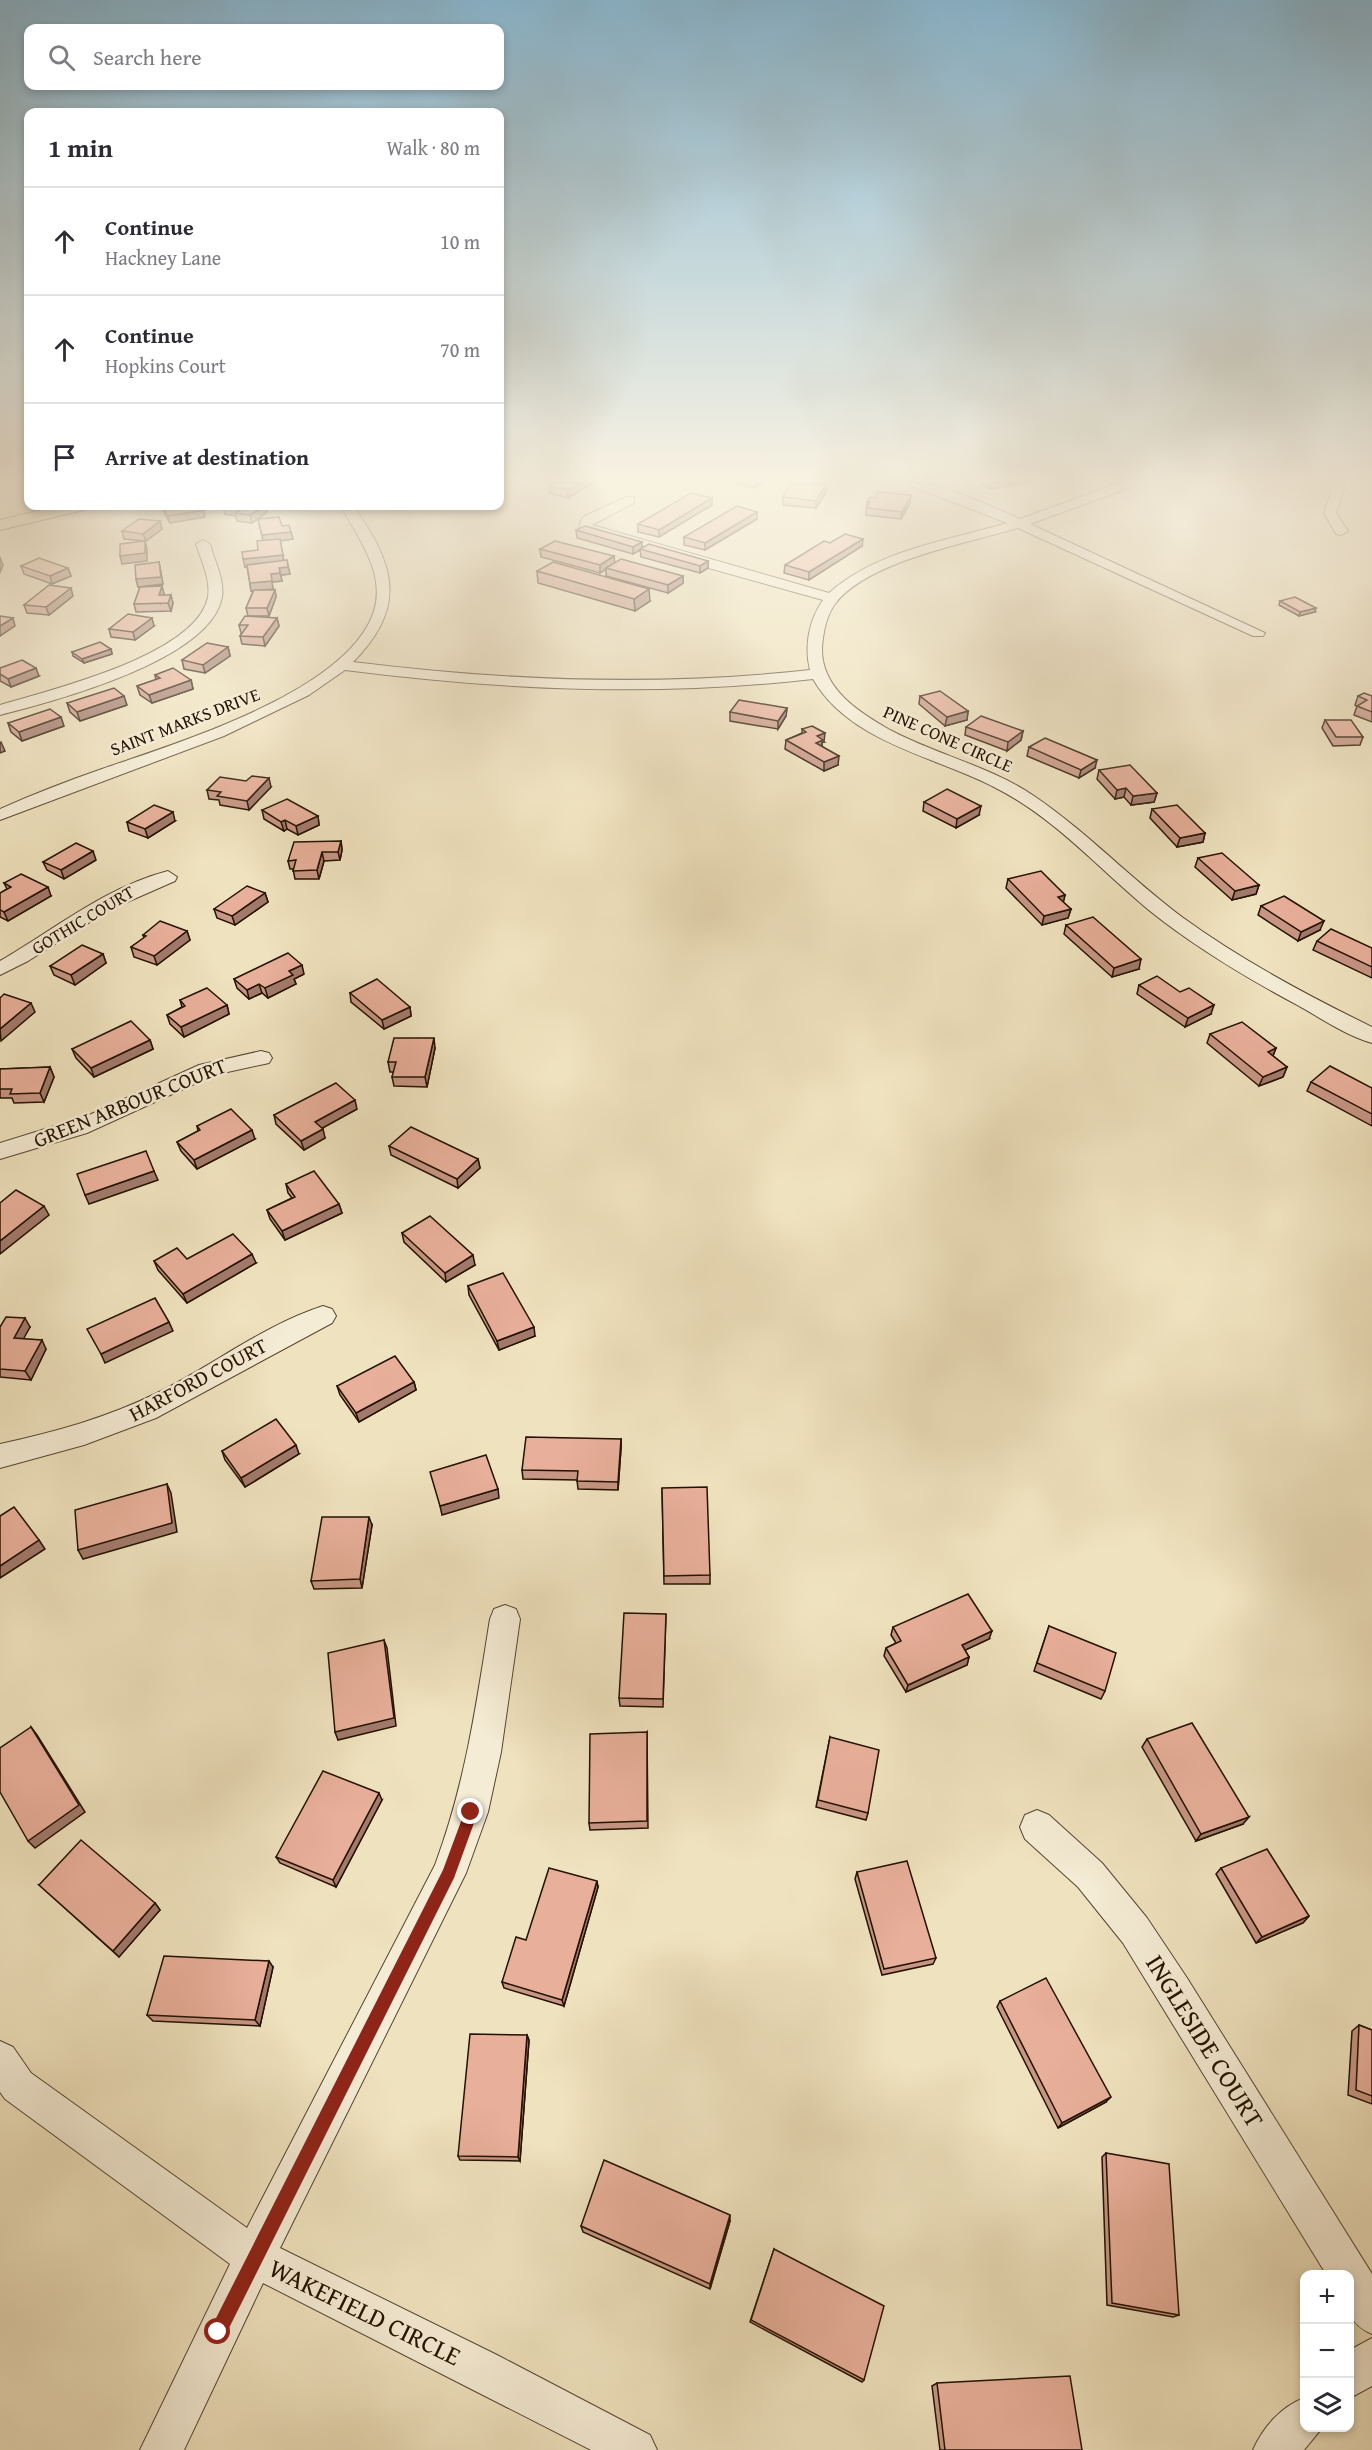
<!DOCTYPE html>
<html lang="en">
<head>
<meta charset="utf-8">
<style>
	:root { --surface:#fff; --page:#f7f7f7; --text:#2b2b33; --muted:#7c7c81; --line:#e1e1e2 }
	body { margin:0; font-family:"Gentium Book Plus",serif; background:var(--page); color:var(--text) }
	.controls { position:absolute; right:18px; bottom:18px; display:grid; overflow:hidden; border-radius:12px; box-shadow:0 3px 9px #0003 }
	.controls button { width:54px; height:54px; display:grid; place-items:center; padding:0; border:0; border-bottom:2px solid var(--line); background:var(--surface); color:var(--text); font:30px sans-serif }
	.stop { position:absolute; width:18px; height:18px; margin:-14px; border:4px solid #8f2418; border-radius:50%; background:#fff }
	.stop.end { background:#8f2418; border-color:#fff; box-shadow:0 2px 6px #0008 }
	.list { margin:0; padding:0; list-style:none }
	h2 { display:flex; justify-content:space-between; align-items:center; height:78px; margin:0; padding:0 24px; font-size:26px }
	h2 small { font-size:20px; font-weight:400; color:var(--muted) }
	.list li { display:grid; grid-template-columns:39px 1fr auto; gap:18px; align-items:center; box-sizing:border-box; height:108px; padding:0 24px; border-top:2px solid var(--line) }
	.list b { display:block; font-size:22px; white-space:nowrap }
	.list p { margin:0; font-size:20px; white-space:nowrap; color:var(--muted) }
	.list em { font-size:20px; font-style:normal; color:var(--muted) }
	.icon { flex:none; width:33px; height:33px; fill:none; stroke:currentColor; stroke-width:2; stroke-linecap:round; stroke-linejoin:round }
	.map { position:relative; flex:none; width:1372px; height:2450px; overflow:hidden }
	.search { position:absolute; background:var(--surface); box-shadow:0 3px 9px #0003; left:24px; top:24px; width:480px; height:66px; display:flex; align-items:center; gap:15px; box-sizing:border-box; padding:0 21px; border-radius:12px; color:var(--muted); font-size:22px }
	.panel { position:absolute; background:var(--surface); box-shadow:0 3px 9px #0003; left:24px; top:108px; width:480px; height:402px; border-radius:12px }
	.map>svg:first-child { display:block }
</style>
</head>
<body>
<div class="map">
<svg width="1372" height="2450" viewBox="0 0 1372 2450">
	<rect width="100%" height="100%" fill="#efe2be"/>
	<filter id="stains"><feTurbulence type="fractalNoise" baseFrequency=".00333" numOctaves="4"/><feColorMatrix values="0 0 0 0 .2 0 0 0 0 .09 0 0 0 0 .02 0 0 0 .5 -.17"/></filter>
	<radialGradient id="worn" r=".72"><stop offset=".6" stop-color="#630" stop-opacity="0"/><stop offset="1" stop-color="#630" stop-opacity=".3"/></radialGradient>
	<g fill="none" stroke-linecap="round" stroke-linejoin="round">
		<defs>
			<g id="minor">
				<path d="M904 483C938 480 988 505 1020 519L1119 483H1136L1134 486 1030 524 1265 633 1263 636H1253L1018 528C968 543 867 561 835 604 826 616 823 634 822 648 821 688 858 712 890 730 937 755 990 766 1034 796 1087 832 1131 879 1182 917 1241 960 1307 995 1372 1027V1043C1347 1036 1322 1019 1299 1006 1247 978 1196 948 1150 911 1099 869 1054 817 994 787 934 756 849 742 813 679 656 697 502 690 345 670L309 695 224 736 0 820V809C34 794 67 781 102 769 176 743 348 692 374 611 386 572 357 537 341 506H353C395 564 408 607 353 662 506 681 657 687 810 670 804 646 809 620 823 600L586 534 579 526 583 517 626 497H634V503L592 525 829 593C877 550 947 541 1007 523Z"/>
				<path d="M1334 483H1346L1336 513 1348 531 1341 535 1336 534 1324 513Z"/>
				<path d="M203 540 210 544C214 560 225 580 222 597 211 660 55 701 0 715V705C50 690 197 655 208 597 211 580 201 560 196 544Z"/>
				<path d="M168 871 177 877 175 881 109 910 28 961 0 975V961C55 929 106 887 168 871Z"/>
				<path d="M261 1051 269 1053 272 1058 269 1063 214 1075 87 1133 0 1159V1143L87 1116 199 1065Z"/>
				<path d="M323 1306 332 1309 336 1316 332 1323 156 1418 84 1445 0 1468V1444C54 1432 107 1418 157 1393 212 1366 264 1325 323 1306Z"/>
				<path d="M505 1605 516 1609 520 1619 501 1752 488 1812 466 1873 280 2248 497 2355 650 2435 657 2450H591L263 2283 184 2450H140L230 2264 5 2099 0 2092V2041L13 2047 31 2073 247 2228 435 1865C466 1781 476 1706 490 1619L494 1609Z"/>
				<path d="M1037 1810 1049 1815 1102 1863 1147 1918 1187 1978 1372 2274V2334C1342 2321 1350 2303 1350 2274H1326L1123 1943 1078 1887 1025 1839 1020 1827 1025 1815Z"/>
				<path d="M1372 2338V2386L1350 2398V2350Z"/>
				<path d="M1304 2398V2428H1322L1304 2450H1253C1263 2427 1281 2407 1304 2398Z"/>
			</g>
			<path id="primary" d="M58 506H87L84 510 0 530V520Z"/>
		</defs>
		<use href="#minor" stroke="#564630" stroke-width="2"/>
		<use href="#primary" stroke="#231200" stroke-width="2"/>
		<use href="#minor" fill="#f5ecd5" fill-rule="evenodd"/>
		<use href="#primary" fill="#efe2be" fill-rule="evenodd"/>
	</g>
	<g fill="#c89684" stroke="#231200" stroke-width="1.5">
		<path d="M554 483H592L568 498 549 493V486Z"/>
		<path d="M733 483H762L755 488Z"/>
		<path d="M981 483H1027L989 489Z"/>
		<path d="M826 485V492L816 508 783 505V497Z"/>
		<path d="M867 502 910 503 901 519 866 515Z"/>
		<path d="M712 505 659 537 638 532V524Z"/>
		<path d="M225 506H266L267 512 252 523 237 521 236 516 225 514 223 507Z"/>
		<path d="M163 507 205 517 170 523 165 515Z"/>
		<path d="M258 519 282 526 291 532 293 539 280 541 284 561 287 560 290 574 281 575 282 581 272 582 273 589 265 590H275L276 597 269 616H248L246 608 253 591H251L247 567H245L258 550 263 541Z"/>
		<path d="M757 519 705 550 684 545V537Z"/>
		<path d="M160 521 162 529 146 541 124 539 122 531Z"/>
		<path d="M576 530 642 542V548L708 561V568L700 573 641 557 640 550 633 554 577 538Z"/>
		<path d="M830 543 862 546 809 580 784 573 785 565Z"/>
		<path d="M540 549 614 556V563L683 576V583L668 593 606 576V569L600 573 541 557Z"/>
		<path d="M159 562 163 584 142 587 162 586 164 595 173 603 171 611 136 612 134 604 140 587H138L136 579Z"/>
		<path d="M21 566 68 568 71 576 52 584 24 574Z"/>
		<path d="M537 571 650 601 635 611 538 583Z"/>
		<path d="M73 596 49 615 27 613 24 605Z"/>
		<path d="M1280 601 1315 612 1299 616 1279 605Z"/>
		<path d="M277 618 279 626 265 646 242 644 240 636 242 633H241L239 625Z"/>
		<path d="M154 626 135 640 111 637 109 629Z"/>
		<path d="M228 647 230 656 205 673 184 669 182 660Z"/>
		<path d="M111 649 112 654 84 663 73 656 72 652Z"/>
		<path d="M0 668 39 676 11 687 0 681Z"/>
		<path d="M155 675 191 680 193 689 152 703 140 695 137 686 156 680Z"/>
		<path d="M920 696 968 711 967 720 945 726 919 704Z"/>
		<path d="M1358 696H1372V722L1354 715 1357 706 1355 705Z"/>
		<path d="M67 703 127 705 80 721 70 712Z"/>
		<path d="M787 708 786 716 778 729 730 721V712Z"/>
		<path d="M1325 720 1363 737 1360 745 1333 746 1322 728Z"/>
		<path d="M8 723 64 726 22 741 11 732Z"/>
		<path d="M966 727 1023 731 1021 740 1007 751 965 735Z"/>
		<path d="M802 729 824 742H822V746L838 765 824 771 785 749 786 740 802 733Z"/>
		<path d="M1029 747 1095 768 1079 778 1027 756Z"/>
		<path d="M1099 770 1157 793 1154 802 1131 805 1124 797 1115 799 1097 779Z"/>
		<path d="M271 787 249 810 220 805 219 800 209 799 207 790Z"/>
		<path d="M924 802 979 815 956 828 923 811Z"/>
		<path d="M1152 809 1205 833 1203 842 1177 847 1150 818Z"/>
		<path d="M262 810 318 816 319 825 298 835 287 829 284 831 264 819Z"/>
		<path d="M175 821 148 838 129 831 127 822Z"/>
		<path d="M341 841 342 850 340 860 324 861 319 879H295L293 869H290L288 861Z"/>
		<path d="M1198 858 1259 885 1256 894 1232 900 1195 867Z"/>
		<path d="M96 860 64 879 47 870 43 862Z"/>
		<path d="M1008 879 1065 895 1063 902 1071 909 1068 918 1042 925 1006 888Z"/>
		<path d="M4 883 51 896 8 921 0 917V893L7 889Z"/>
		<path d="M265 893 268 902 235 925 217 918 214 909Z"/>
		<path d="M1261 906 1320 930 1298 941 1258 915Z"/>
		<path d="M1066 925 1139 969 1112 977 1064 934Z"/>
		<path d="M187 931 190 940 157 965 134 957 131 947 144 938 143 935Z"/>
		<path d="M1317 941 1372 948V978L1313 950Z"/>
		<path d="M103 954 106 963 75 985 54 975 50 966Z"/>
		<path d="M304 974 294 979 296 984 268 998 262 993 249 999 237 988 234 979Z"/>
		<path d="M1139 985 1211 1014 1185 1027 1137 994Z"/>
		<path d="M350 993 410 1007 411 1016 384 1029 351 1002Z"/>
		<path d="M180 1000 227 1005 229 1014 184 1037 170 1024 167 1015 182 1007Z"/>
		<path d="M1210 1034 1276 1048 1273 1056 1287 1067 1283 1077 1259 1086 1207 1043Z"/>
		<path d="M150 1040 153 1049 94 1077 76 1058 72 1049Z"/>
		<path d="M435 1048 427 1087 394 1086 392 1077 394 1072H390L388 1062Z"/>
		<path d="M50 1067 54 1077 44 1102 14 1103 12 1098H0V1069Z"/>
		<path d="M1311 1082 1372 1088V1126L1307 1091Z"/>
		<path d="M357 1109 322 1128 325 1138 304 1150 276 1124 274 1115Z"/>
		<path d="M197 1126 255 1139 197 1169 181 1151 177 1142 198 1131Z"/>
		<path d="M389 1146 478 1159 480 1168 458 1188 391 1155Z"/>
		<path d="M286 1184 339 1204 342 1213 285 1240 270 1219 267 1210 292 1198 288 1193Z"/>
		<path d="M402 1233 475 1265 446 1282 404 1242Z"/>
		<path d="M187 1259 256 1263 187 1303 158 1270 154 1261Z"/>
		<path d="M468 1286 535 1336 499 1350 469 1295Z"/>
		<path d="M0 1327H30L23 1338 46 1349 31 1380 0 1377Z"/>
		<path d="M414 1382 416 1390 359 1422 340 1395 337 1386Z"/>
		<path d="M621 1439V1448L618 1490 578 1489 577 1480 523 1479 522 1470Z"/>
		<path d="M222 1451 299 1454 245 1487 225 1460Z"/>
		<path d="M662 1488 710 1575V1584H664Z"/>
		<path d="M372 1525 362 1588 314 1589 311 1581Z"/>
		<path d="M666 1614 663 1707 620 1706 619 1698Z"/>
		<path d="M1049 1626 1105 1691 1101 1699 1034 1671Z"/>
		<path d="M893 1627 989 1639 965 1650 969 1657 967 1665 906 1692 884 1656 886 1648 896 1643 891 1635Z"/>
		<path d="M647 1732 648 1828 590 1830 589 1823Z"/>
		<path d="M830 1737 868 1813 866 1820 816 1807Z"/>
		<path d="M1147 1739 1243 1824 1196 1841 1142 1747Z"/>
		<path d="M382 1800 336 1887 280 1863 276 1857Z"/>
		<path d="M1221 1868 1309 1916 1303 1923 1256 1943 1216 1874Z"/>
		<path d="M857 1872 936 1958 933 1964 882 1975 855 1879Z"/>
		<path d="M39 1885 155 1903 160 1910 119 1957Z"/>
		<path d="M598 1887 564 2006 504 1988 502 1982 526 1940Z"/>
		<path d="M273 1967 260 2026 153 2021 147 2015Z"/>
		<path d="M1000 2001 1106 2102 1058 2128 997 2007Z"/>
		<path d="M1359 2025 1372 2030V2104L1348 2095 1352 2031Z"/>
		<path d="M527 2035 529 2040 520 2161 460 2160 458 2156Z"/>
		<path d="M1106 2153 1179 2315 1173 2317 1107 2305 1102 2157Z"/>
		<path d="M730 2221 710 2289 583 2232 581 2226Z"/>
		<path d="M774 2249 864 2380 862 2382 750 2322Z"/>
		<path d="M937 2383 1082 2450H940L932 2386Z"/>
	</g>
	<g fill="#a27a6c" stroke="#231200" stroke-width="1.5">
		<path d="M580 483H592L568 498 567 490Z"/>
		<path d="M755 483H762L755 488Z"/>
		<path d="M990 483H1027L989 489Z"/>
		<path d="M826 485V492L816 508V501Z"/>
		<path d="M911 495 910 503 901 519 902 512Z"/>
		<path d="M712 498V505L659 537V530Z"/>
		<path d="M265 506H266L267 512 252 523 250 515Z"/>
		<path d="M204 510 205 517 170 523 168 516Z"/>
		<path d="M757 512V519L705 550V543Z"/>
		<path d="M160 521 162 529 146 541 143 534Z"/>
		<path d="M291 532 293 539 280 541 284 563 245 567 243 559 283 555 263 543 262 535Z"/>
		<path d="M863 539 862 546 809 580V572Z"/>
		<path d="M145 541 147 549V561L122 564 120 556Z"/>
		<path d="M642 542V549L633 554V547Z"/>
		<path d="M614 556 615 564 606 568V569L600 573V565Z"/>
		<path d="M0 557 3 565 0 573Z"/>
		<path d="M708 561V568L700 573V566Z"/>
		<path d="M159 562 163 584 138 587 136 579Z"/>
		<path d="M288 567 290 574 281 575 279 568Z"/>
		<path d="M68 568 71 576 52 584 50 576Z"/>
		<path d="M280 573 282 581 272 582 273 589 251 591 250 583 271 574Z"/>
		<path d="M683 576V583L668 593V585Z"/>
		<path d="M162 586 164 594 161 603 159 595Z"/>
		<path d="M71 588 73 596 49 615 46 607Z"/>
		<path d="M649 589 650 601 635 611 634 599Z"/>
		<path d="M275 590 276 597 269 616 267 608Z"/>
		<path d="M171 595 173 603 171 611 168 603Z"/>
		<path d="M1316 608 1315 612 1299 616 1300 612Z"/>
		<path d="M13 618 15 626 0 636V626Z"/>
		<path d="M152 618 154 626 135 640 133 632Z"/>
		<path d="M277 618 279 626 265 646 263 637Z"/>
		<path d="M228 647 230 656 205 673 203 665Z"/>
		<path d="M111 649 112 654 84 663 82 659Z"/>
		<path d="M36 668 39 676 11 687 8 679Z"/>
		<path d="M191 680 193 689 152 703 149 695Z"/>
		<path d="M124 696 127 705 80 721 77 712Z"/>
		<path d="M787 708 786 716 778 729V721Z"/>
		<path d="M968 711 967 720 945 726 947 717Z"/>
		<path d="M61 717 64 726 22 741 19 732Z"/>
		<path d="M1023 731 1021 740 1007 751 1008 742Z"/>
		<path d="M825 733 824 742H822V748L815 751 817 736Z"/>
		<path d="M1 742 5 751 0 753V743Z"/>
		<path d="M839 756 838 765 824 771V762Z"/>
		<path d="M1097 760 1095 768 1079 778 1081 770Z"/>
		<path d="M269 778 271 787 249 810 247 801Z"/>
		<path d="M1126 788 1124 797 1115 799 1117 790Z"/>
		<path d="M1157 793 1154 802 1131 805 1133 796Z"/>
		<path d="M981 806 979 815 956 828 957 819Z"/>
		<path d="M173 812 175 821 148 838 145 829Z"/>
		<path d="M318 816 319 825 298 835 296 826Z"/>
		<path d="M285 820 287 829 284 831 281 822Z"/>
		<path d="M1205 833 1203 842 1177 847 1180 838Z"/>
		<path d="M341 841 342 850 340 860 338 852Z"/>
		<path d="M93 851 96 860 64 879 61 870Z"/>
		<path d="M322 852 324 861 319 879 317 870Z"/>
		<path d="M1259 885 1256 894 1232 900 1235 891Z"/>
		<path d="M48 887 51 896 8 921 4 912Z"/>
		<path d="M265 893 268 902 235 925 232 916Z"/>
		<path d="M1065 895 1063 904 1058 897Z"/>
		<path d="M1071 909 1068 918 1042 925 1044 916Z"/>
		<path d="M1324 921 1320 930 1298 941 1301 932Z"/>
		<path d="M187 931 190 940 157 965 154 956Z"/>
		<path d="M103 954 106 963 75 985 71 975Z"/>
		<path d="M1141 959 1139 969 1112 977 1114 968Z"/>
		<path d="M302 965 304 974 294 979 296 984 268 998 265 988 289 971Z"/>
		<path d="M259 984 262 993 249 999 247 990Z"/>
		<path d="M31 1003 35 1012 1 1041 0 1029Z"/>
		<path d="M227 1005 229 1014 184 1037 181 1027Z"/>
		<path d="M1214 1005 1211 1014 1185 1027 1188 1018Z"/>
		<path d="M410 1007 411 1016 384 1029 382 1020Z"/>
		<path d="M434 1038 435 1048 427 1087 425 1077Z"/>
		<path d="M150 1040 153 1049 94 1077 91 1068Z"/>
		<path d="M1276 1048 1272 1058 1268 1052Z"/>
		<path d="M50 1067 54 1077 44 1102 40 1093Z"/>
		<path d="M1287 1067 1283 1077 1259 1086 1263 1077Z"/>
		<path d="M355 1100 357 1109 317 1131 315 1122Z"/>
		<path d="M323 1129 325 1138 304 1150 301 1141Z"/>
		<path d="M252 1130 255 1139 197 1169 194 1160Z"/>
		<path d="M478 1159 480 1168 458 1188 457 1179Z"/>
		<path d="M154 1171 158 1180 89 1204 85 1195Z"/>
		<path d="M339 1204 342 1213 285 1240 282 1231Z"/>
		<path d="M44 1206 49 1215 0 1254V1241Z"/>
		<path d="M252 1254 256 1263 187 1303 183 1294Z"/>
		<path d="M473 1255 475 1265 446 1282 445 1273Z"/>
		<path d="M25 1318 30 1327 19 1347 14 1338Z"/>
		<path d="M169 1322 173 1331 105 1363 101 1354Z"/>
		<path d="M534 1327 535 1336 499 1350 497 1341Z"/>
		<path d="M42 1340 46 1349 31 1380 25 1371Z"/>
		<path d="M414 1382 416 1390 359 1422 356 1413Z"/>
		<path d="M621 1439V1448L618 1490V1482Z"/>
		<path d="M296 1445 299 1454 245 1487 241 1478Z"/>
		<path d="M167 1484 171 1493 177 1532 83 1559 78 1550Z"/>
		<path d="M498 1489 499 1498 442 1515 440 1506Z"/>
		<path d="M369 1517 372 1525 362 1588 360 1579Z"/>
		<path d="M39 1540 45 1549 0 1578V1566Z"/>
		<path d="M992 1631 989 1639 959 1653 962 1645Z"/>
		<path d="M384 1640 387 1648 396 1726 338 1740 335 1732Z"/>
		<path d="M969 1657 967 1665 906 1692 908 1685Z"/>
		<path d="M31 1727 37 1735 85 1812 35 1848 28 1841Z"/>
		<path d="M379 1793 382 1800 336 1887 333 1880Z"/>
		<path d="M1249 1817 1243 1824 1196 1841 1201 1834Z"/>
		<path d="M597 1881 598 1887 564 2006 562 2000Z"/>
		<path d="M155 1903 160 1910 119 1957 113 1951Z"/>
		<path d="M1309 1916 1303 1923 1256 1943 1262 1937Z"/>
		<path d="M269 1961 273 1967 260 2026 255 2020Z"/>
		<path d="M527 2035 529 2040 520 2161 518 2157Z"/>
		<path d="M1111 2097 1106 2102 1058 2128 1062 2123Z"/>
		<path d="M730 2215V2221L710 2289V2284Z"/>
	</g>
	<g fill="#e8af9a" stroke="#231200" stroke-width="1.5">
		<path d="M554 483H580L567 490 549 486Z"/>
		<path d="M791 483H808L826 485 816 501 783 497Z"/>
		<path d="M878 492 911 495 902 512 867 508 870 502H867L870 497 875 498Z"/>
		<path d="M691 493 712 498 659 530 638 524Z"/>
		<path d="M174 506H201L204 510 168 516 163 507Z"/>
		<path d="M225 506H265L250 515 235 513 240 510 223 507Z"/>
		<path d="M737 506 757 512 705 543 684 537Z"/>
		<path d="M279 517 282 526 289 525 291 532 262 535 258 519Z"/>
		<path d="M139 519 160 521 143 534 122 531Z"/>
		<path d="M585 526 642 542 633 547 576 530Z"/>
		<path d="M845 534 863 539 809 572 785 565 824 541 830 543Z"/>
		<path d="M280 539 283 555 243 559 242 552 258 550 257 541Z"/>
		<path d="M145 541V553L120 556V544Z"/>
		<path d="M555 541 614 556 600 565 540 549Z"/>
		<path d="M649 544 708 561 700 566 640 549Z"/>
		<path d="M39 558 68 568 50 576 21 566Z"/>
		<path d="M621 559 683 576 668 585 606 568Z"/>
		<path d="M287 560 288 567 279 568 280 573 271 574 272 581 250 583 247 565Z"/>
		<path d="M159 562 161 577 136 579 135 565Z"/>
		<path d="M553 562 649 589 634 599 537 571Z"/>
		<path d="M49 585 71 588 46 607 24 605Z"/>
		<path d="M162 586 159 595H171L168 603 134 604 140 587Z"/>
		<path d="M254 590H275L267 608H246Z"/>
		<path d="M1295 597 1316 608 1300 612 1280 601Z"/>
		<path d="M128 614 152 618 133 632 109 629Z"/>
		<path d="M0 616 13 618 0 626Z"/>
		<path d="M245 616 277 618 263 637 240 636 248 625H239Z"/>
		<path d="M100 642 111 649 82 659 72 652Z"/>
		<path d="M207 643 228 647 203 665 182 660Z"/>
		<path d="M22 660 36 668 8 679 0 674V668Z"/>
		<path d="M173 668 191 680 149 695 137 686 160 678 155 675Z"/>
		<path d="M114 688 124 696 77 712 67 703Z"/>
		<path d="M940 691 968 711 947 717 920 696Z"/>
		<path d="M1364 693 1372 696V712L1357 706 1367 700 1358 696Z"/>
		<path d="M739 700 787 708 778 721 730 712Z"/>
		<path d="M50 709 61 717 19 732 8 723Z"/>
		<path d="M981 716 1023 731 1008 742 966 727Z"/>
		<path d="M1325 720H1351L1363 737H1336Z"/>
		<path d="M812 726 825 733 817 736 823 740 816 743 839 756 824 762 786 740 806 732 802 729Z"/>
		<path d="M1045 738 1097 760 1081 770 1029 747Z"/>
		<path d="M1130 765 1157 793 1133 796 1126 788 1117 790 1099 770Z"/>
		<path d="M252 776 269 778 247 801 217 796 221 792 207 790 220 777 246 781Z"/>
		<path d="M947 789 981 806 957 819 924 802Z"/>
		<path d="M287 799 318 816 296 826 285 820 281 822 262 810Z"/>
		<path d="M154 805 173 812 145 829 127 822Z"/>
		<path d="M1177 805 1205 833 1180 838 1152 809Z"/>
		<path d="M341 841 338 852H322L317 870 293 871 296 860 288 861 294 842Z"/>
		<path d="M76 843 93 851 61 870 43 862Z"/>
		<path d="M1222 853 1259 885 1235 891 1198 858Z"/>
		<path d="M1041 871 1065 895 1058 897 1071 909 1044 916 1008 879Z"/>
		<path d="M21 874 48 887 4 912 0 910V893L11 887 4 883Z"/>
		<path d="M247 886 265 893 232 916 214 909Z"/>
		<path d="M1284 896 1324 921 1301 932 1261 906Z"/>
		<path d="M1093 917 1141 959 1114 968 1066 925Z"/>
		<path d="M160 921 187 931 154 956 131 947 146 936 143 935Z"/>
		<path d="M1331 929 1372 948V967L1317 941Z"/>
		<path d="M82 945 103 954 71 975 50 966Z"/>
		<path d="M288 953 302 965 289 971 293 975 265 988 259 984 247 990 234 979Z"/>
		<path d="M1157 976 1180 992 1189 988 1214 1005 1188 1018 1139 985Z"/>
		<path d="M377 979 410 1007 382 1020 350 993Z"/>
		<path d="M207 988 227 1005 181 1027 167 1015 185 1006 180 1000Z"/>
		<path d="M4 994 31 1003 0 1029V998Z"/>
		<path d="M131 1021 150 1040 91 1068 72 1049Z"/>
		<path d="M1242 1022 1276 1048 1268 1052 1287 1067 1263 1077 1210 1034Z"/>
		<path d="M394 1038H434L425 1077H392L396 1062H388Z"/>
		<path d="M1330 1066 1372 1088V1114L1311 1082Z"/>
		<path d="M50 1067 40 1093 10 1094 12 1089H0V1069Z"/>
		<path d="M336 1083 355 1100 315 1122 323 1129 301 1141 274 1115Z"/>
		<path d="M231 1109 252 1130 194 1160 177 1142 200 1130 197 1126Z"/>
		<path d="M411 1127 478 1159 457 1179 389 1146Z"/>
		<path d="M146 1151 154 1171 85 1195 77 1174Z"/>
		<path d="M314 1171 339 1204 282 1231 267 1210 295 1197 286 1184Z"/>
		<path d="M16 1190 44 1206 0 1241V1203Z"/>
		<path d="M430 1216 473 1255 445 1273 402 1233Z"/>
		<path d="M233 1234 252 1254 183 1294 154 1261 177 1248 187 1259Z"/>
		<path d="M503 1273 534 1327 497 1341 468 1286Z"/>
		<path d="M155 1298 169 1322 101 1354 87 1329Z"/>
		<path d="M6 1317 25 1318 14 1338 42 1340 25 1371 0 1369V1327Z"/>
		<path d="M395 1356 414 1382 356 1413 337 1386Z"/>
		<path d="M276 1419 296 1445 241 1478 222 1451Z"/>
		<path d="M526 1437 621 1439 618 1482 577 1481 578 1471 522 1470Z"/>
		<path d="M486 1455 498 1489 440 1506 430 1472Z"/>
		<path d="M167 1484 172 1523 78 1550 75 1510Z"/>
		<path d="M707 1487 710 1575 664 1576 662 1488Z"/>
		<path d="M14 1507 39 1540 0 1566V1516Z"/>
		<path d="M322 1517H369L360 1579 311 1581Z"/>
		<path d="M968 1594 992 1631 962 1645 969 1657 908 1685 886 1648 901 1641 893 1627Z"/>
		<path d="M624 1613 666 1614 663 1699 619 1698Z"/>
		<path d="M1049 1626 1116 1653 1105 1691 1037 1663Z"/>
		<path d="M384 1640 394 1718 335 1732 328 1653Z"/>
		<path d="M1192 1723 1249 1817 1201 1834 1147 1739Z"/>
		<path d="M31 1727 79 1805 28 1841 0 1792V1748Z"/>
		<path d="M647 1732V1821L589 1823 590 1734Z"/>
		<path d="M830 1737 879 1750 868 1813 818 1800Z"/>
		<path d="M323 1771 379 1793 333 1880 276 1857Z"/>
		<path d="M81 1840 155 1903 113 1951 39 1885Z"/>
		<path d="M1267 1849 1309 1916 1262 1937 1221 1868Z"/>
		<path d="M907 1861 936 1958 884 1969 857 1872Z"/>
		<path d="M549 1868 597 1881 562 2000 502 1982 516 1937 526 1940Z"/>
		<path d="M164 1956 269 1961 255 2020 147 2015Z"/>
		<path d="M1046 1978 1111 2097 1062 2123 1000 2001Z"/>
		<path d="M1359 2025 1372 2030V2096L1356 2090Z"/>
		<path d="M470 2034 527 2035 518 2157 458 2156Z"/>
		<path d="M1106 2153 1169 2164 1179 2315 1112 2303Z"/>
		<path d="M604 2160 730 2215 710 2284 581 2226Z"/>
		<path d="M774 2249 884 2306 864 2380 751 2320Z"/>
		<path d="M1070 2376 1082 2450H945L937 2383Z"/>
	</g>
	<linearGradient id="sky" x2="0" y2="1"><stop stop-color="#89b8d2"/><stop offset="0.58" stop-color="#f8f2e2"/><stop offset="1" stop-color="#f8f2e2" stop-opacity="0"/></linearGradient>
	<rect width="1372" height="826" fill="url(#sky)"/>
	<path fill="#8f2418" d="M471 1806 478 1812 454 1878 224 2338 218 2341 212 2338 210 2332 212 2326 443 1870 466 1808Z"/>
	<g text-anchor="middle" stroke-width="5" stroke-linejoin="round" paint-order="stroke">
		<g font-size="18" fill="#231200" stroke="#f5ecd5">
			<text transform="translate(185 722) rotate(-21)" y="6">SAINT MARKS DRIVE</text>
			<text transform="translate(948 739) rotate(24)" y="6">PINE CONE CIRCLE</text>
			<text transform="translate(83 920) rotate(-31)" y="6">GOTHIC COURT</text>
		</g>
		<g font-size="21" fill="#231200" stroke="#f5ecd5">
			<text transform="translate(130 1103) rotate(-22)" y="7">GREEN ARBOUR COURT</text>
			<text transform="translate(198 1380) rotate(-28)" y="7">HARFORD COURT</text>
		</g>
		<g font-size="26" fill="#231200" stroke="#f5ecd5">
			<text transform="translate(1205 2041) rotate(58)" y="9">INGLESIDE COURT</text>
			<text transform="translate(365 2312) rotate(26)" y="9">WAKEFIELD CIRCLE</text>
		</g>
	</g>
	<rect width="100%" height="100%" filter="url(#stains)"/>
	<rect width="100%" height="100%" fill="url(#worn)"/>
</svg>
<div class="controls">
<button>+</button>
<button>−</button>
<button><svg class="icon" aria-label="layers" viewBox="0 0 24 24"><path d="M12 4l9 5-9 5-9-5zM3 14l9 5 9-5"/></svg></button>
</div>
<div class="stop" style="left:218px;top:2332px"></div>
<div class="stop end" style="left:471px;top:1812px"></div>
<div class="search"><svg class="icon" aria-label="search" viewBox="0 0 24 24"><circle cx="10" cy="10" r="6"/><path d="M15 15l6 6"/></svg>Search here</div>
<section class="panel">
<h2>1 min<small>Walk · 80 m</small></h2>
<ul class="list">
<li><svg class="icon" aria-label="ahead" viewBox="0 0 24 24"><path d="M12 20V5M6 11l6-6 6 6"/></svg><div><b>Continue</b><p>Hackney Lane</p></div><em>10 m</em></li>
<li><svg class="icon" aria-label="ahead" viewBox="0 0 24 24"><path d="M12 20V5M6 11l6-6 6 6"/></svg><div><b>Continue</b><p>Hopkins Court</p></div><em>70 m</em></li>
<li><svg class="icon" aria-label="arrive" viewBox="0 0 24 24"><path d="M6 21V4h12l-3 4 3 4H6"/></svg><div><b>Arrive at destination</b></div></li>
</ul>
</section>
</div>
</body>
</html>
